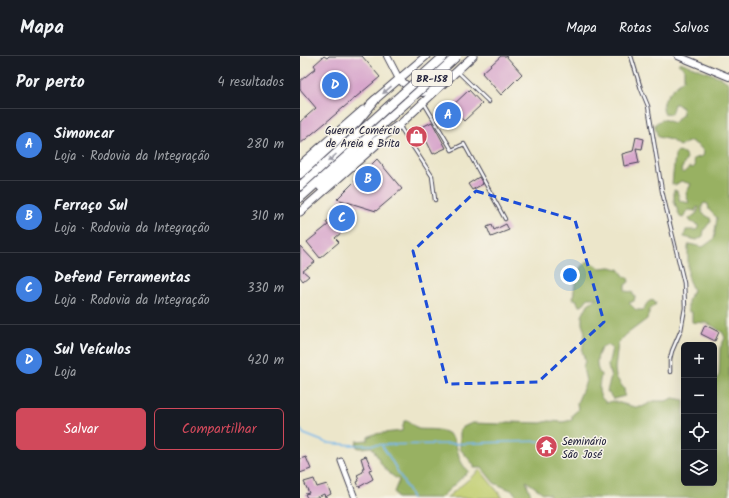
<!DOCTYPE html>
<html lang="pt">
<head>
<meta charset="utf-8">
<style>
	:root { --surface:#171b24; --page:#20242c; --text:#f1f3f6; --muted:#9ea1a6; --line:#363941; --accent:#d1495b }
	body { margin:0; font-family:Kalam,sans-serif; background:var(--page); color:var(--text) }
	.controls { position:absolute; right:12px; bottom:12px; display:grid; overflow:hidden; border-radius:6px; box-shadow:0 4px 16px #0002 }
	.controls button { width:36px; height:36px; display:grid; place-items:center; padding:0; border:0; border-bottom:1px solid var(--line); background:var(--surface); color:var(--text); font:20px sans-serif }
	.you { position:absolute; left:270px; top:219px; width:14px; height:14px; margin:-10px; border:3px solid #fff; border-radius:50%; background:#1a73e8; box-shadow:0 0 0 6px #1a73e833 }
	.badge { display:grid; place-items:center; width:26px; height:26px; border-radius:50%; background:var(--accent); color:#fff; font-size:13px; font-weight:700 }
	.pin { position:absolute; translate:-50% -50%; border:2px solid #fff; box-shadow:0 1px 4px #0006 }
	.list { margin:0; padding:0; list-style:none }
	h2 { display:flex; justify-content:space-between; align-items:center; height:52px; margin:0; padding:0 16px; font-size:17px }
	h2 small { font-size:13px; font-weight:400; color:var(--muted) }
	.list li { display:grid; grid-template-columns:26px 1fr auto; gap:12px; align-items:center; box-sizing:border-box; height:72px; padding:0 16px; border-top:1px solid var(--line) }
	.list b { display:block; font-size:15px; white-space:nowrap }
	.list p { margin:0; font-size:13px; white-space:nowrap; color:var(--muted) }
	.list em { font-size:13px; font-style:normal; color:var(--muted) }
	.actions { display:flex; gap:8px; padding:12px 16px }
	.actions a { flex:1; padding:9px 0; border:1px solid var(--accent); border-radius:6px; text-align:center; font-size:14px; color:var(--accent) }
	.actions .main { background:var(--accent); color:#fff }
	.icon { flex:none; width:22px; height:22px; fill:none; stroke:currentColor; stroke-width:2; stroke-linecap:round; stroke-linejoin:round }
	.map { position:relative; flex:none; width:429px; height:442px; overflow:hidden }
	header { display:flex; align-items:center; gap:24px; box-sizing:border-box; height:56px; padding:0 20px; background:var(--surface); border-bottom:1px solid var(--line) }
	header strong { font-size:19px }
	nav { display:flex; gap:22px; margin-inline-start:auto; font-size:14px }
	main { display:flex }
	aside { flex:1; background:var(--surface) }
	.map>svg:first-child { display:block }
</style>
</head>
<body>
<header>
<strong>Mapa</strong>
<nav><a>Mapa</a><a>Rotas</a><a>Salvos</a></nav>
</header>
<main>
<aside>
<h2>Por perto<small>4 resultados</small></h2>
<ul class="list">
<li><span class="badge" style="background:#3f7fe0">A</span><div><b>Simoncar</b><p>Loja · Rodovia da Integração</p></div><em>280 m</em></li>
<li><span class="badge" style="background:#3f7fe0">B</span><div><b>Ferraço Sul</b><p>Loja · Rodovia da Integração</p></div><em>310 m</em></li>
<li><span class="badge" style="background:#3f7fe0">C</span><div><b>Defend Ferramentas</b><p>Loja · Rodovia da Integração</p></div><em>330 m</em></li>
<li><span class="badge" style="background:#3f7fe0">D</span><div><b>Sul Veículos</b><p>Loja</p></div><em>420 m</em></li>
</ul>
<div class="actions"><a class="main">Salvar</a><a>Compartilhar</a></div>
</aside>
<div class="map">
<svg width="429" height="442" viewBox="0 0 429 442">
	<rect width="100%" height="100%" fill="#f7f3e8"/>
	<filter id="ink" filterUnits="userSpaceOnUse"><feTurbulence type="fractalNoise" baseFrequency=".025" numOctaves="2"/><feDisplacementMap in="SourceGraphic" scale="8" xChannelSelector="R" yChannelSelector="G"/><feConvolveMatrix kernelMatrix="1 2 1 2 8 2 1 2 1" color-interpolation-filters="sRGB"/></filter>
	<filter id="wash" filterUnits="userSpaceOnUse"><feTurbulence type="fractalNoise" baseFrequency=".012" numOctaves="4" result="noise"/><feDisplacementMap in="SourceGraphic" scale="16" xChannelSelector="R" yChannelSelector="G"/><feGaussianBlur stdDeviation="0.9" result="paint"/><feColorMatrix in="noise" values="0 0 0 0 0 0 0 0 0 0 0 0 0 0 0 0 0 1.4 0 .05"/><feComposite in="paint" operator="in"/></filter>
	<g filter="url(#wash)">
		<rect width="100%" height="100%" fill="#ece6ca"/>
		<path fill="#c1ce70" stroke="#727856" d="M180 414 203 442H146Z"/>
		<g fill="#98b162" stroke="#5d6a4e">
			<path d="M380 6 420 21 429 27V442H251L249 438 243 437 226 425 232 442H218L213 435 194 427 182 412H174V409L160 393V373L163 371 172 367 200 368 208 366 241 367 249 365 263 366 272 364V359L278 354 277 347 286 325 283 312 285 304 282 295 285 276 282 268V260L288 248 297 242H288L282 250H279L276 243H273C275 228 275 215 288 205L300 212 310 211 319 213 324 220 328 222 329 226 325 229V235L332 236 335 241 334 245 329 247 336 254H343C346 249 347 245 353 244L356 248 350 253 347 263 327 278 318 287 315 313 316 321 324 333 325 340 313 343 307 335 311 321 308 310 312 292 308 289 302 291C297 299 294 310 301 319 299 331 296 339 307 347L312 345 335 351H342L354 345H366L373 342 384 344V427H414V327L419 319 420 292 425 282 423 277C418 274 412 268 405 267 401 266 396 267 392 266V256L388 255V245L393 234 388 223V191L389 188 403 191 414 183 417 162 409 154 408 148 404 147 402 150V157L410 162 411 165 404 174 403 180 397 184 384 181 386 174H396L398 172V169L391 166 389 163 397 157 399 151 396 152V155L389 154 386 156 383 162 380 161 374 145V134L377 135 380 145 389 147 386 138 391 128 381 125 375 129 372 128 375 99 377 96 384 97 387 102 381 114 383 117 390 111 393 112 395 110 393 103 403 100 404 96 400 91 391 85 379 90 371 84 358 81 355 71V68C363 62 365 63 373 67L383 58 382 52 377 48H374L371 58 364 57C359 44 375 30 384 23V12L378 8Z"/>
			<path d="M104 365H108L118 373C127 374 139 372 147 377 161 384 154 405 169 415L140 442H97L94 436 99 424C83 415 81 407 72 391L60 392 57 391 56 388 57 385 68 384V381L74 378 102 375Z"/>
		</g>
		<g fill="none" stroke-linecap="round" stroke-linejoin="round">
			<g stroke="#79b9ed" stroke-width="1.5">
				<path d="M0 373 4 378 27 387 53 389 148 388 240 385"/>
				<path d="M82 390C94 406 102 424 112 442"/>
			</g>
		</g>
		<g id="blocks">
			<g fill="#d7a5cb">
				<path d="M24 0 27 2 29 0H62L80 21 0 88V66L16 52 0 33V25L16 12 14 9Z"/>
				<path d="M201 0H206L222 18 201 39 182 17Z"/>
				<path d="M169 34 182 48 164 65 151 51Z"/>
				<path d="M132 66 146 92 133 98 120 72Z"/>
				<path d="M336 81 344 83 342 93 336 92 339 107 324 110 322 98 333 95Z"/>
				<path d="M77 103 102 133 76 155 37 143Z"/>
				<path d="M179 121 183 128 172 134 168 128Z"/>
				<path d="M42 152 54 166 35 182 39 186 20 202 7 186 28 169 26 166Z"/>
				<path d="M206 168 209 174 191 181 187 171 192 169 194 174Z"/>
				<path d="M0 190 15 206 3 215 9 220 3 225 0 221Z"/>
				<path d="M405 269 419 276 415 285 401 278Z"/>
				<path d="M66 400 72 413 69 414 73 423 59 431 57 426 59 425 57 419 63 416 62 412H64L61 402Z"/>
				<path d="M6 401 11 413 0 417V403Z"/>
				<path d="M14 423 17 431 27 428 31 438 25 441 24 438 15 442H7L5 438 9 437 4 426Z"/>
			</g>
		</g>
	</g>
	<g filter="url(#ink)">
		<use href="#blocks" fill-opacity="0" stroke="#403f50" stroke-width="1"/>
		<g fill="none" stroke-linecap="round" stroke-linejoin="round">
			<defs>
				<g id="service">
					<path d="M331 0 341 33 348 50 362 135 384 227 385 252 381 274 372 295 370 303V316"/>
					<path d="M158 16 189 46"/>
					<path d="M124 47 152 94 164 88 205 163"/>
					<path d="M100 71 132 120 135 144"/>
				</g>
				<path id="minor" d="M41 405 55 442"/>
				<g id="tertiary">
					<path d="M87 0 99 23"/>
					<path d="M378 0 429 21"/>
				</g>
				<g id="secondary">
					<path d="M99 23C110 33 119 41 133 34"/>
					<path d="M71 47 126 0"/>
					<path d="M96 72 173 0"/>
					<path d="M0 109 63 54"/>
					<path d="M0 156 76 89"/>
				</g>
				<g id="trunk">
					<path d="M0 118 57 66 75 44"/>
					<path d="M0 130 102 38"/>
					<path d="M21 131 73 87 99 69"/>
					<path d="M0 142 108 45"/>
				</g>
			</defs>
			<use href="#service" stroke="#403f50" stroke-width="4.5"/>
			<use href="#minor" stroke="#403f50" stroke-width="7"/>
			<use href="#tertiary" stroke="#403f50" stroke-width="8"/>
			<use href="#secondary" stroke="#403f50" stroke-width="9"/>
			<use href="#trunk" stroke="#403f50" stroke-width="10"/>
			<use href="#service" stroke="#fff" stroke-width="2.5"/>
			<use href="#minor" stroke="#fff" stroke-width="5"/>
			<use href="#tertiary" stroke="#fff" stroke-width="6"/>
			<use href="#secondary" stroke="#fff" stroke-width="7"/>
			<use href="#trunk" stroke="#fff" stroke-width="8"/>
			<defs>
				<g id="trunk-bridge">
					<path d="M102 38 144 0"/>
					<path d="M108 45 157 0"/>
				</g>
			</defs>
			<use href="#trunk-bridge" stroke="#403f50" stroke-width="10" stroke-linecap="butt"/>
			<use href="#trunk-bridge" stroke="#fff" stroke-width="8"/>
		</g>
		<defs><path id="oneway-solid" d="M-6-.8H1V-3.2L6.5 0L1 3.2V.8H-6Z"/></defs>
		<g fill="#9c9ca7">
			<use href="#oneway-solid" transform="translate(87 34) rotate(139)"/>
			<use href="#oneway-solid" transform="translate(32 102) rotate(138)"/>
		</g>
	</g>
	<path fill="none" stroke="#1d4ed8" stroke-width="3" stroke-dasharray="8 5" stroke-linejoin="round" d="M176 135 275 164 304 266 238 326 147 328 113 195Z"/>
	<defs>
		<symbol id="shop-disc" viewBox="-11 -11 22 22"><circle r="9.5" fill="#d1495b" stroke="#f7f3e8"/><path d="M-5-2.5h2.3a2.7 3.5 0 0 1 5.4 0H5L5.5 6h-11ZM-1.5-2.5h3a1.5 2.3 0 0 0-3 0Z" fill="#fff"/></symbol>
		<symbol id="temple-disc" viewBox="-11 -11 22 22"><circle r="9.5" fill="#d1495b" stroke="#f7f3e8"/><path d="M0-6L5-2H3V0L6.5 2.5H4V6H1.5V3h-3V6H-4V2.5H-6.5L-3 0V-2H-5Z" fill="#fff"/></symbol>
	</defs>
	<g fill-rule="evenodd">
		<use href="#shop-disc" x="104" y="68" width="25" height="25"/>
		<use href="#temple-disc" x="234" y="378" width="25" height="25"/>
	</g>
	<g text-anchor="middle" stroke-width="3" stroke-linejoin="round" paint-order="stroke">
		<rect fill="#f7f3e8" stroke="#62616f" stroke-width="1" x="112" y="14" width="40" height="16" rx="3"/>
		<g font-size="10" font-weight="bold" fill="#22223b">
			<text x="132" y="26">BR-158</text>
		</g>
		<g font-size="11" fill="#22223b" stroke="#f7f3e8" text-anchor="end">
			<text x="100" y="78">Guerra Comércio<tspan x="100" dy="13">de Areia e Brita</tspan></text>
			<text x="262" y="389" text-anchor="start">Seminário<tspan x="262" dy="13">São José</tspan></text>
		</g>
	</g>
</svg>
<div class="controls">
<button>+</button>
<button>−</button>
<button><svg class="icon" aria-label="locate" viewBox="0 0 24 24"><circle cx="12" cy="12" r="6"/><path d="M12 2v4M12 18v4M2 12h4M18 12h4"/></svg></button>
<button><svg class="icon" aria-label="layers" viewBox="0 0 24 24"><path d="M12 4l9 5-9 5-9-5zM3 14l9 5 9-5"/></svg></button>
</div>
<div class="you"></div>
<div class="pin badge" style="left:148px;top:59px;background:#3f7fe0">A</div>
<div class="pin badge" style="left:68px;top:123px;background:#3f7fe0">B</div>
<div class="pin badge" style="left:42px;top:162px;background:#3f7fe0">C</div>
<div class="pin badge" style="left:35px;top:29px;background:#3f7fe0">D</div>
</div>
</main>
</body>
</html>
